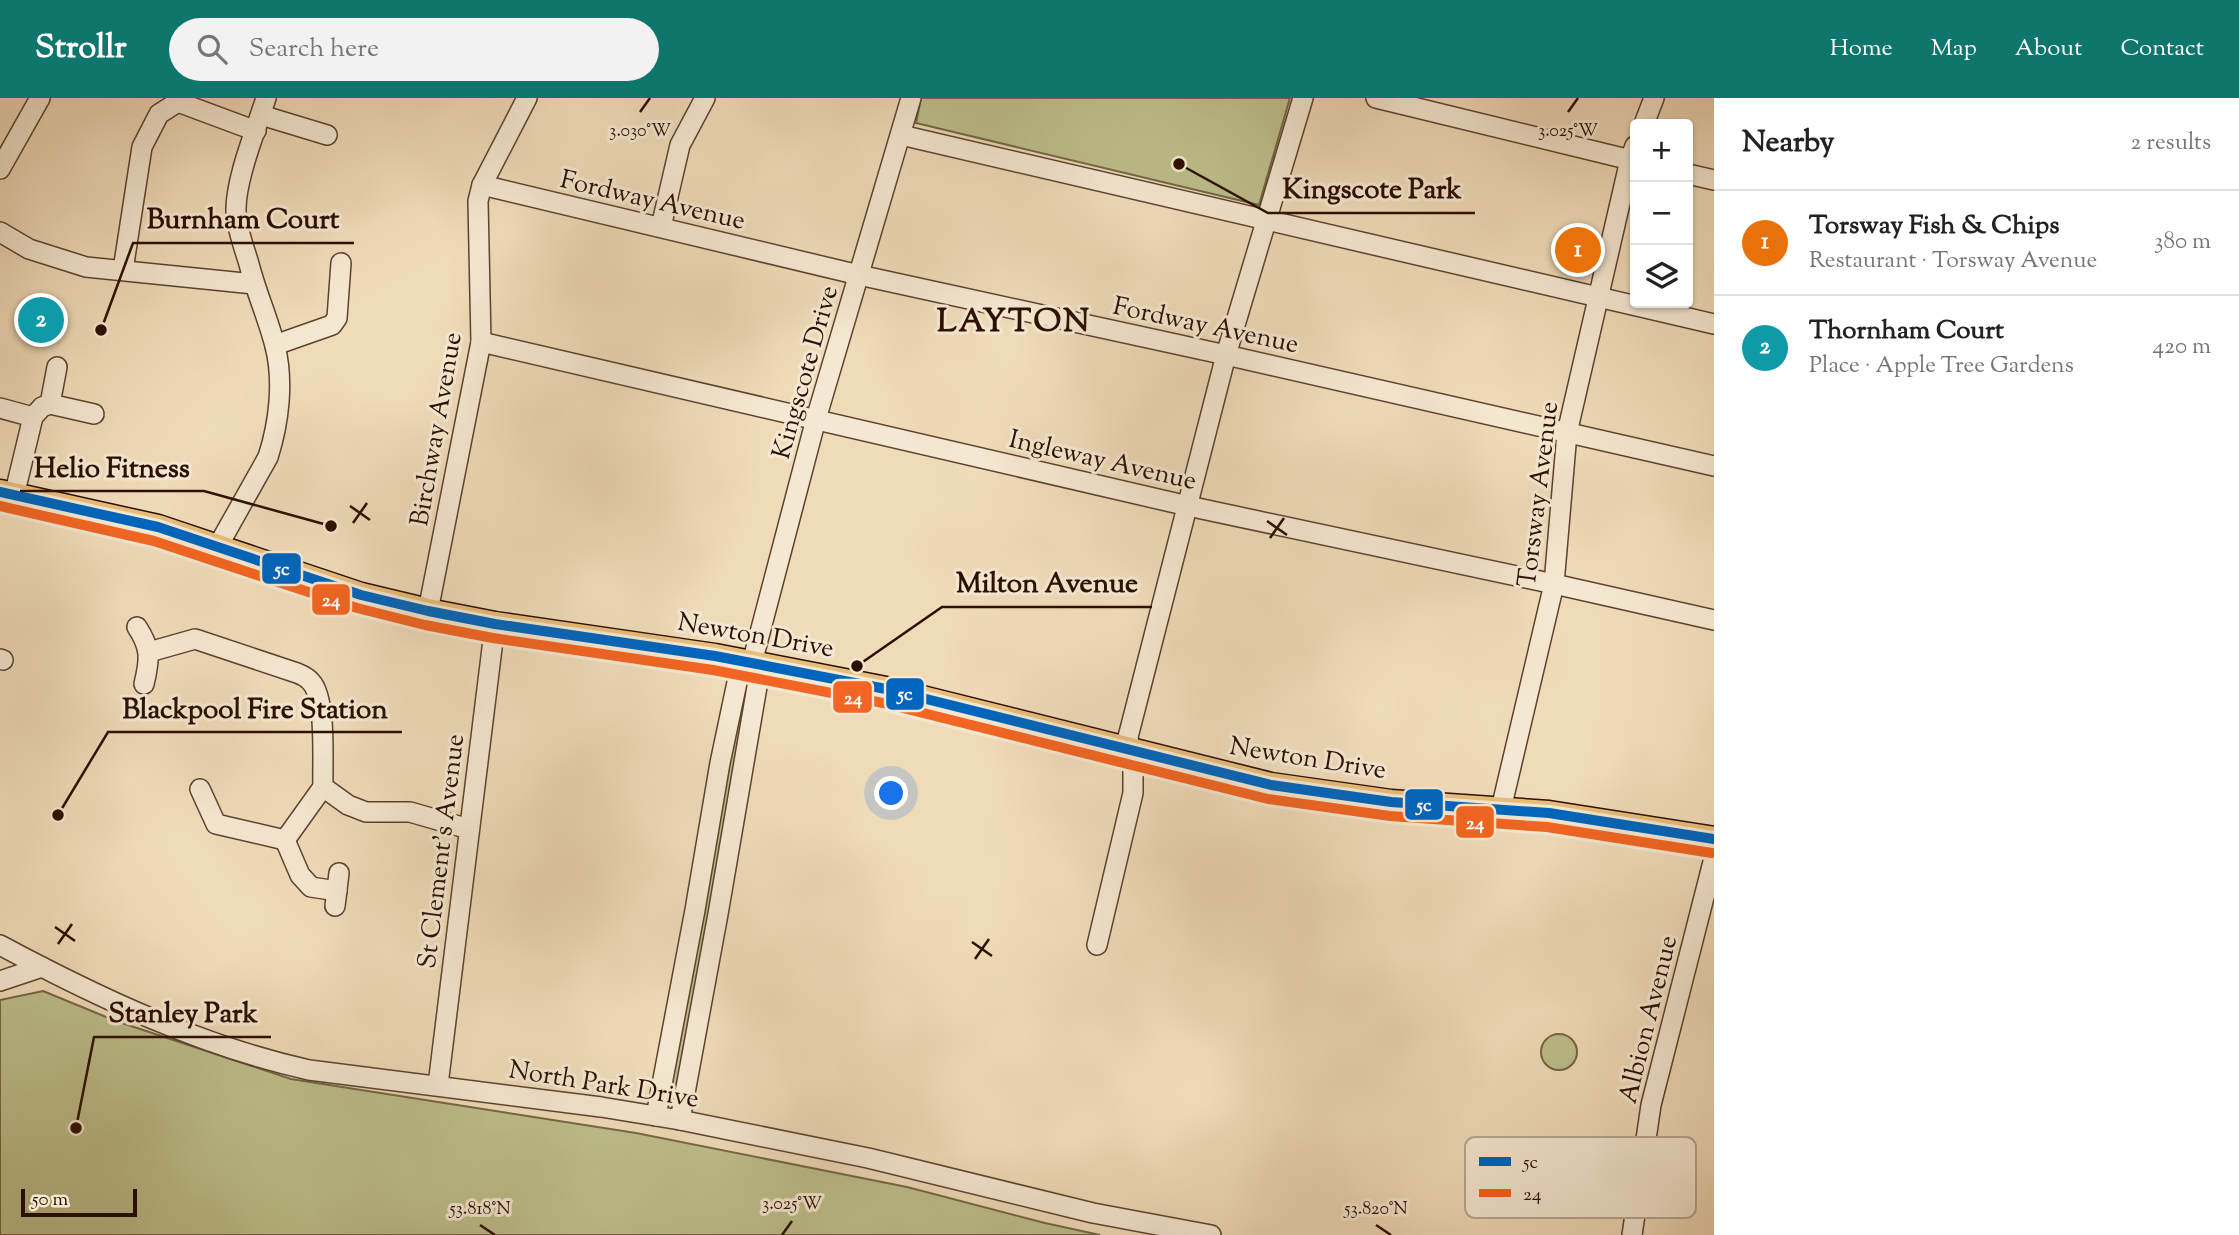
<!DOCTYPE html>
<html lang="en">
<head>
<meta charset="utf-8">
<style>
	:root { --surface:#fff; --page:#f2f2f2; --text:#222; --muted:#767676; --line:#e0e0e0; --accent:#0f766e }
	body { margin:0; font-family:"Sorts Mill Goudy",serif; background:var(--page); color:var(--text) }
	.controls { position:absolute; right:21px; top:21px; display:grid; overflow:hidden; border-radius:7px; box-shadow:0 2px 5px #0004 }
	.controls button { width:63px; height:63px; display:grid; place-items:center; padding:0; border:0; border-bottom:2px solid var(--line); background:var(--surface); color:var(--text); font:35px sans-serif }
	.scale { position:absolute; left:21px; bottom:18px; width:116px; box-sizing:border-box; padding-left:7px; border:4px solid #2b0f00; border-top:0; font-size:19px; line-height:24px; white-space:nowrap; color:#2b0f00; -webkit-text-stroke:5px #f5e8d2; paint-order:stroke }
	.you { position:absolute; left:892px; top:696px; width:24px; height:24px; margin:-18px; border:5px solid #fff; border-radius:50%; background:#1a73e8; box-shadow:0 0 0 10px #1a73e833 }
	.badge { display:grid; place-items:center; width:46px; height:46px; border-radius:50%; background:var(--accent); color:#fff; font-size:23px; font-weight:700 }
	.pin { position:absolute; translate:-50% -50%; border:4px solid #fff; box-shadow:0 2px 7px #0006 }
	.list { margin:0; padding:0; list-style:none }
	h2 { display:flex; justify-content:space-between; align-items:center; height:91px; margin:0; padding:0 28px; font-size:30px }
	h2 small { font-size:23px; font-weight:400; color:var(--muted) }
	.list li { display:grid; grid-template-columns:46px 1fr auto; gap:21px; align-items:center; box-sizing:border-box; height:105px; padding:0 28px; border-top:2px solid var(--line) }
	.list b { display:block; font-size:26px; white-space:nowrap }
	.list p { margin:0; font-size:23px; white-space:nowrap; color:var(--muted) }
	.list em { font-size:23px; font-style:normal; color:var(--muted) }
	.icon { flex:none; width:38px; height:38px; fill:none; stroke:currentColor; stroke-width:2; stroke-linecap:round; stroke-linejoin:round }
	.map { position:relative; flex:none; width:1714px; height:1137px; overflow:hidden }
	header { display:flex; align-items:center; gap:42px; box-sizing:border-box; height:98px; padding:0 35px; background:var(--accent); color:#fff }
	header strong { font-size:33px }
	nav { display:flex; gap:38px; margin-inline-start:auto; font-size:24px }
	.search { width:490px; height:63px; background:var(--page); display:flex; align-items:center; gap:18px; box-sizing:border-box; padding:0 24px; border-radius:38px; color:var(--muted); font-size:26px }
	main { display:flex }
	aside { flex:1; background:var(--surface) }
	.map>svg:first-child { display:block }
</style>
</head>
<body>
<header>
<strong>Strollr</strong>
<div class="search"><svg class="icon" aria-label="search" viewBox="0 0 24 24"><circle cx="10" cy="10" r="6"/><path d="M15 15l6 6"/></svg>Search here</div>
<nav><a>Home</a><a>Map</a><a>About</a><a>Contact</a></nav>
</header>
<main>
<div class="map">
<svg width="1714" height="1137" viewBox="0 0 1714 1137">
	<rect width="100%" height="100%" fill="#f0dbb9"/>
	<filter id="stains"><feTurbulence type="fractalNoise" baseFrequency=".00286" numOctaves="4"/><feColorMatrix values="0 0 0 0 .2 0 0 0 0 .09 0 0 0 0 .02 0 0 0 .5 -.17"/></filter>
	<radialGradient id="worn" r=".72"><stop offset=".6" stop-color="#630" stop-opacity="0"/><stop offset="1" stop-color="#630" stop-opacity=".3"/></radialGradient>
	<g fill="#bdbf8c" stroke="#746746" stroke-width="2">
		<path d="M921 0H1290L1259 107 916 25Z"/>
		<path d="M734 584 756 588 683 1008 659 1003Z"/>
		<path d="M43 893 116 923 291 981 636 1035 907 1089 1045 1125 1100 1137H0V902Z"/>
		<circle cx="1559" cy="954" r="18"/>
	</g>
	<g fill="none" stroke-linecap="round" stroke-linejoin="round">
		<defs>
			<g id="minor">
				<path d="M1376 0 1635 63"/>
				<path d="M261 17 327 37"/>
				<path d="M1644 26 1654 0"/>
				<path d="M901 37 1714 226"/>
				<path d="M0 71 40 0"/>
				<path d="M1688 76 1714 82"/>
				<path d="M482 87 859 177 1226 257 1714 368"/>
				<path d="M661 129 680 47 705 0"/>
				<path d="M0 134 29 151 86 169 254 186"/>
				<path d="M123 172 142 49 159 16 178 4 256 33"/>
				<path d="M481 244 1188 408 1554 486 1714 522"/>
				<path d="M275 247 332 227 337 220 341 165"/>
				<path d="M50 306 94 316"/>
				<path d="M0 310 33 319"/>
				<path d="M14 398 33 319 42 309 50 306 57 269"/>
				<path d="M218 448 268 359C279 325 284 283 275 248 268 220 256 194 249 166 244 149 237 132 236 114 235 82 256 32 266 0"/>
				<path d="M428 513 481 244 478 103 482 87 527 0"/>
				<path d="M137 529C151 550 150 561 144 586"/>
				<path d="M149 554 195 541 297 575C302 577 308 580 311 584 327 601 322 665 323 689L348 707 366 714H410L469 731"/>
				<path d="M0 561 3 562"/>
				<path d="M752 565 816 321 911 0"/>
				<path d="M200 691 216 726 285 742 323 689"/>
				<path d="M1501 711 1554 486 1567 335 1630 62 1635 48"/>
				<path d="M285 742 300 777 311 789 337 793"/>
				<path d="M335 808 339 775"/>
				<path d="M0 847C97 899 201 948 309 972L601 1009 680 1022 868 1060 1093 1115 1211 1137"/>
				<path d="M1097 847 1133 695V672L1128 639 1226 257 1303 0"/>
				<path d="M0 883 42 869"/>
				<path d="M438 987 495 526"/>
				<path d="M656 1018 695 812 720 665 739 575 752 565"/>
				<path d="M680 1022 718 816 759 577 752 565"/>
				<path d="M1632 1137 1651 1007 1714 760"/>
			</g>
			<path id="major" d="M0 394 158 429 361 497 428 513 495 526 715 558 886 591 1271 687 1391 704 1549 715 1714 741"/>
		</defs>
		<use href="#minor" stroke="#5c422e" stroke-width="22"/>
		<use href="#major" stroke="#2b0f00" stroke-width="27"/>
		<use href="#minor" stroke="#f5e8d2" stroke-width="19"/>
		<use href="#major" stroke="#e8be7c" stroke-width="24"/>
		<defs>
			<path id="bus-1" d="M0 394 158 429 361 497 428 513 495 526 715 558 886 591 1271 687 1391 704 1549 715 1714 741"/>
			<path id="bus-2" d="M0 408 154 443 357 510 425 527 493 540 713 572 883 605 1268 701 1390 718 1547 729 1712 755"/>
		</defs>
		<use href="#bus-1" stroke="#f5e8d2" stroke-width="16"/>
		<use href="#bus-2" stroke="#f5e8d2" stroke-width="16"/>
		<use href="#bus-1" stroke="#0065bd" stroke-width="10"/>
		<use href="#bus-2" stroke="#f26522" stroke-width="10"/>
	</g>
	<path fill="none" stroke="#2b0f00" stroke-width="2.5" d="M640 14 650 0M1568 14 1578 0M350 408 370 422M1267 423 1287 437M353 425 367 405M1270 440 1284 420M55 829 75 843M972 844 992 858M58 846 72 826M975 861 989 841M480 1127 495 1137M1376 1127 1391 1137M782 1137 792 1123"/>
	<g text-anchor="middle" stroke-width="6" stroke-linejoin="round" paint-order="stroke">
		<g font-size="26" fill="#2b0f00" stroke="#f5e8d2">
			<text transform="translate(653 101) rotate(13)" y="9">Fordway Avenue</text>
			<text transform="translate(1206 226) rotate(12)" y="9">Fordway Avenue</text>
			<text transform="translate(804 274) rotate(-74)" y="9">Kingscote Drive</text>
			<text transform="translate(435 331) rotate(-80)" y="9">Birchway Avenue</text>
			<text transform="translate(1103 361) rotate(13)" y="9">Ingleway Avenue</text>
			<text transform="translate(1537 396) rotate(-83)" y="9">Torsway Avenue</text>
			<text transform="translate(756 536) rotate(10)" y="9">Newton Drive</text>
			<text transform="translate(1308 659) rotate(9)" y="9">Newton Drive</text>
			<text transform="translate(440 753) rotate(-83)" y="9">St Clement's Avenue</text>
			<text transform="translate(1647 921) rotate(-76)" y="9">Albion Avenue</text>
			<text transform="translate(604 985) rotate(9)" y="9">North Park Drive</text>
		</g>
		<g font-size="33" font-weight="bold" letter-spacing="2" fill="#2b0f00" stroke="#f5e8d2">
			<text x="1014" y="233">LAYTON</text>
		</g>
	</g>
	<rect x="1465" y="1039" width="231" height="81" rx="10" fill="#f5e8d2" stroke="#b8a793" stroke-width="2"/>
	<rect x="1479" y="1059" width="32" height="9" fill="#0065bd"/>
	<rect x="1479" y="1091" width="32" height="8" fill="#f26522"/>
	<g font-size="19" fill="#2b0f00">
		<text x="1523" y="1070">5c</text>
		<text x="1523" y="1102">24</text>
	</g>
	<g font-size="18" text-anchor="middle" fill="#2b0f00" stroke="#f5e8d2" stroke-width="6" stroke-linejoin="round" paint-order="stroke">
		<text x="640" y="38">3.030°W</text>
		<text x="1568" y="38">3.025°W</text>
		<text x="792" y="1111">3.025°W</text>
		<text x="480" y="1116">53.818°N</text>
		<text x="1376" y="1116">53.820°N</text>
	</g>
	<path fill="none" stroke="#2b0f00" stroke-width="2.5" d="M1179 66L1268 115H1475M101 232L133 145H354M331 428L204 393H20M857 568L942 509H1152M58 717L108 634H402M76 1030L94 939H271"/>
	<g fill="#2b0f00" stroke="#f5e8d2" stroke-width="2.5">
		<circle cx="1179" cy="66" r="7"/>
		<circle cx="101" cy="232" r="7"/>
		<circle cx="331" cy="428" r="7"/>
		<circle cx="857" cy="568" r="7"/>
		<circle cx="58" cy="717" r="7"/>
		<circle cx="76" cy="1030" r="7"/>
	</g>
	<g font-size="28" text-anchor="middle" font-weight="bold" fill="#2b0f00" stroke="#f5e8d2" stroke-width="6" stroke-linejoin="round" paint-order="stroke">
		<text x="1372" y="100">Kingscote Park</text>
		<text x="243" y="130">Burnham Court</text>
		<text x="112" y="379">Helio Fitness</text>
		<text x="1047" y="494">Milton Avenue</text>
		<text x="255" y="620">Blackpool Fire Station</text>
		<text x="183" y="924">Stanley Park</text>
	</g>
	<g stroke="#f5e8d2" stroke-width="2.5">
		<rect x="261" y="454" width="41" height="33" rx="7" fill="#0065bd"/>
		<rect x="311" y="485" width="40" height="33" rx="7" fill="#f26522"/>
		<rect x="885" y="579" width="40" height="34" rx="7" fill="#0065bd"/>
		<rect x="832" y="582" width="41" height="34" rx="7" fill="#f26522"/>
		<rect x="1404" y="690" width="40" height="33" rx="7" fill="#0065bd"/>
		<rect x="1455" y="707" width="40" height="34" rx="7" fill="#f26522"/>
	</g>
	<g font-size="19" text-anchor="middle" font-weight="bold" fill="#fff">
		<text x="282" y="477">5c</text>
		<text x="331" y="508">24</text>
		<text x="905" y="602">5c</text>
		<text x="853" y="606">24</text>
		<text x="1424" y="713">5c</text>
		<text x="1475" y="731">24</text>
	</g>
	<rect width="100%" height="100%" filter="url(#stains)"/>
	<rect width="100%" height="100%" fill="url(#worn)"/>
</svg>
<div class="controls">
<button>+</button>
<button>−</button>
<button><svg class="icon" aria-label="layers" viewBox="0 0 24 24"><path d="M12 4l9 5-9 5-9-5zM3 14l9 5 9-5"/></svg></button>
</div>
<div class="scale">50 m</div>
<div class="you"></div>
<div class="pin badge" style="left:1578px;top:152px;background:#e8710a">1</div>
<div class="pin badge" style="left:41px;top:222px;background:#0f9aa8">2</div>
</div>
<aside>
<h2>Nearby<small>2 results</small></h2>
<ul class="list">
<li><span class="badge" style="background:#e8710a">1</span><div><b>Torsway Fish &amp; Chips</b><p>Restaurant · Torsway Avenue</p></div><em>380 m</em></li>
<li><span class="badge" style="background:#0f9aa8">2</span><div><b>Thornham Court</b><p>Place · Apple Tree Gardens</p></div><em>420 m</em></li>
</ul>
</aside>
</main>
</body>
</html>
